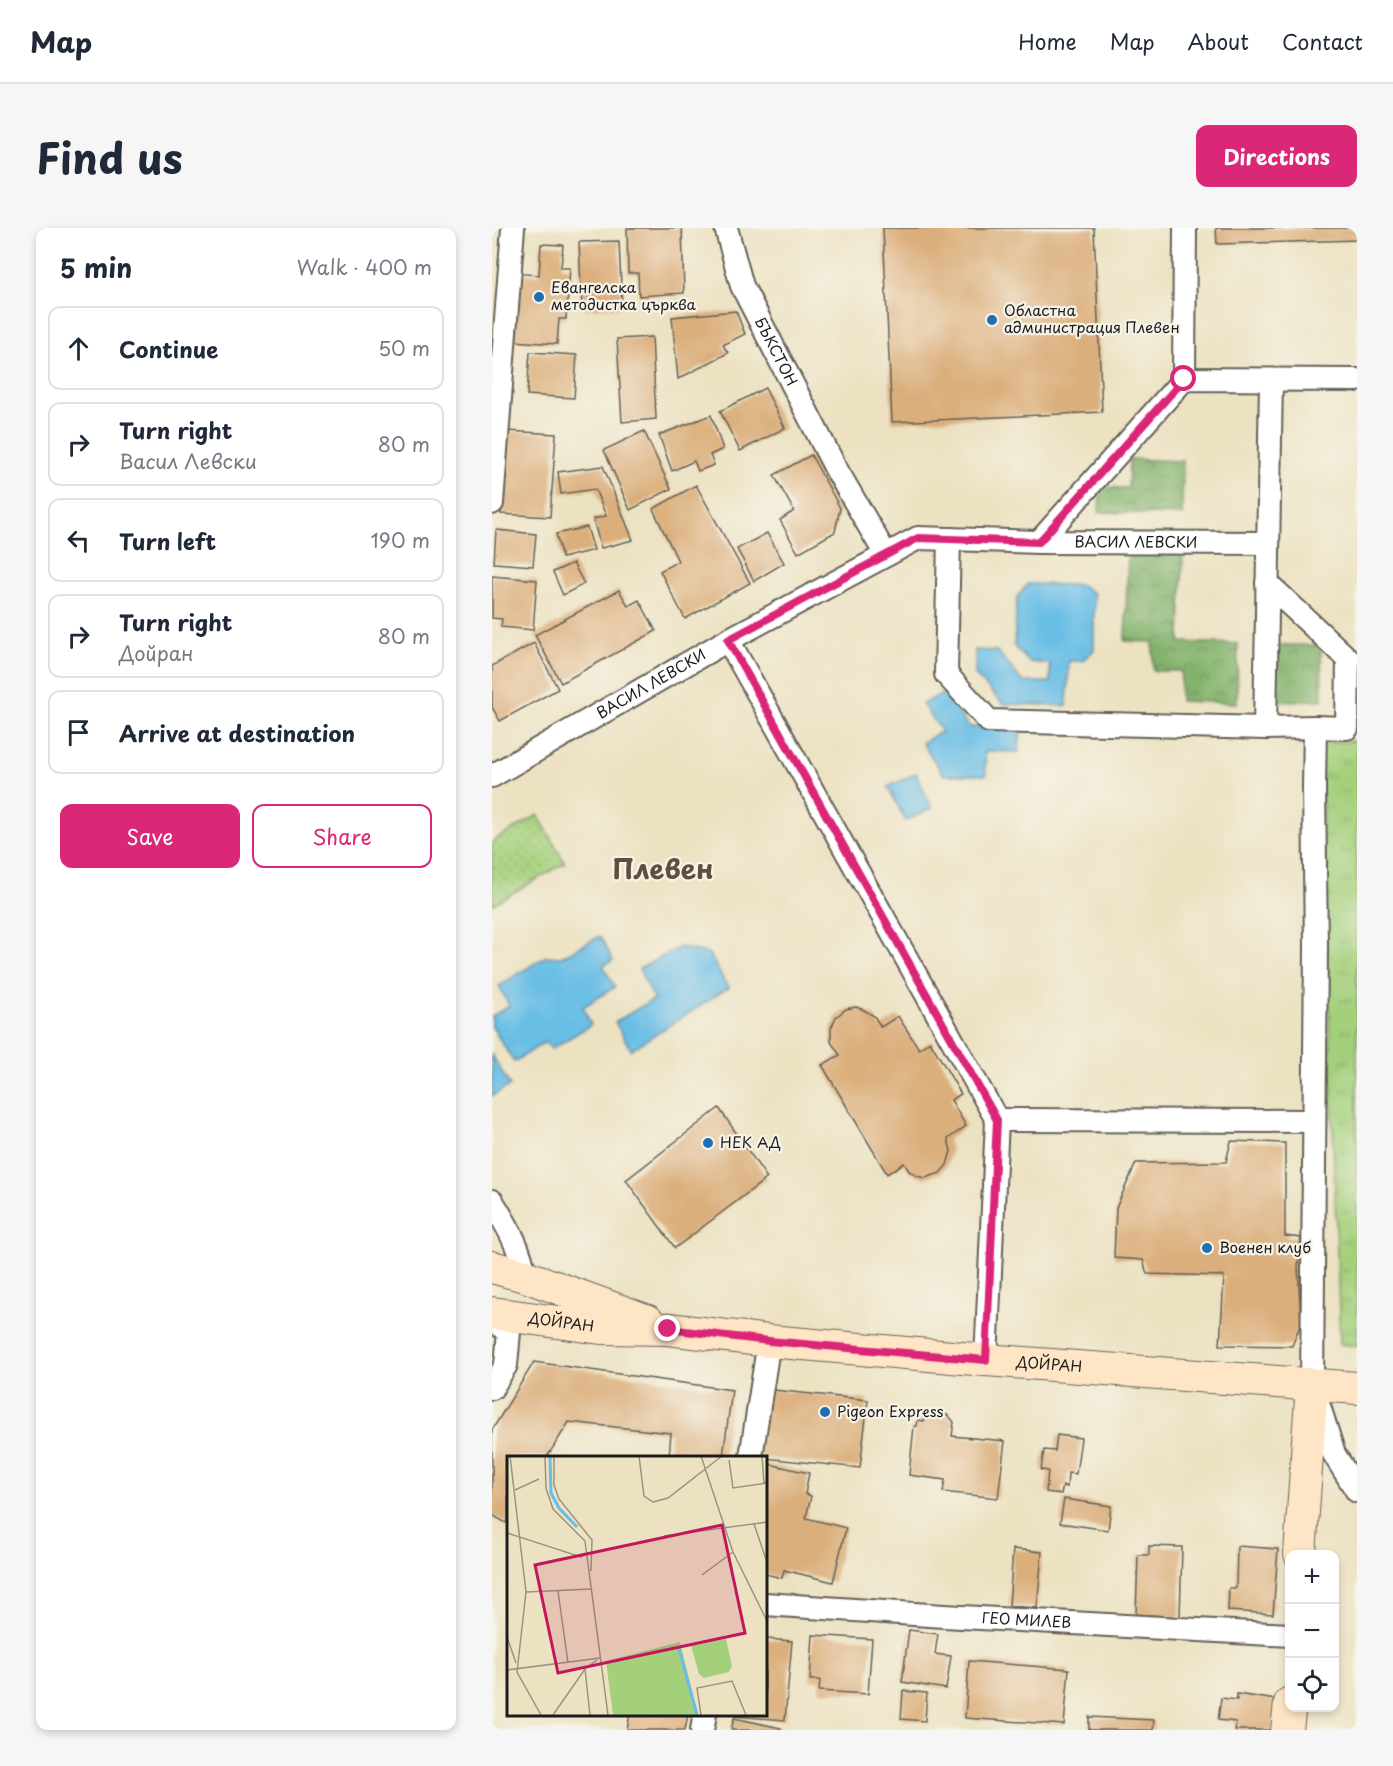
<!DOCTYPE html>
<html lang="en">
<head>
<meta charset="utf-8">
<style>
	:root { --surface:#fff; --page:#f6f6f7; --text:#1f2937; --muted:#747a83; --line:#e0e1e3; --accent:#db2777 }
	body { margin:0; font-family:"Playpen Sans",sans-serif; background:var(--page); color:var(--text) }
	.controls { position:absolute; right:18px; bottom:18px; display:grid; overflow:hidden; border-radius:12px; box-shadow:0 3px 9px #0003 }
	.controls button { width:54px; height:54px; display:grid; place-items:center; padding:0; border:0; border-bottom:2px solid var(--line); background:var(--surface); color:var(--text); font:30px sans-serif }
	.stop { position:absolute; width:18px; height:18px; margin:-14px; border:4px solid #db2777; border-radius:50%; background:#fff }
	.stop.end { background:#db2777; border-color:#fff; box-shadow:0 2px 6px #0008 }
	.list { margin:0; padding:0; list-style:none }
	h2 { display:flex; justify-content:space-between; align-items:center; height:78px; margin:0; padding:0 24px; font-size:26px }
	h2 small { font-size:20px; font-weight:400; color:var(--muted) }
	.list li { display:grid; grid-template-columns:39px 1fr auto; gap:18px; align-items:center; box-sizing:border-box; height:84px; margin:0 12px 12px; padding:0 12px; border:2px solid var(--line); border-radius:12px }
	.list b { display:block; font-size:22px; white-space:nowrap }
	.list p { margin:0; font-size:20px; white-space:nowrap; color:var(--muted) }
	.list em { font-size:20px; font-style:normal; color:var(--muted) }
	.actions { display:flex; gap:12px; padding:18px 24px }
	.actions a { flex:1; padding:14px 0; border:2px solid var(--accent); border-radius:12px; text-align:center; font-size:21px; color:var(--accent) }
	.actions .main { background:var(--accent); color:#fff }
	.icon { flex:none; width:33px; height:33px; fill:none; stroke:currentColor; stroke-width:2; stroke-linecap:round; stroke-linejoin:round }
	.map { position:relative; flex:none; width:865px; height:1502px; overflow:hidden; border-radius:12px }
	header { display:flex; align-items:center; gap:36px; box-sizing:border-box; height:84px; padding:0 30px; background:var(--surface); border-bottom:2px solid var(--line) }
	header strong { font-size:28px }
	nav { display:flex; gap:33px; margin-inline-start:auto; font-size:21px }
	.intro { display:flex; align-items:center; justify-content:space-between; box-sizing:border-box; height:144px; padding:0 36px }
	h1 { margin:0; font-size:42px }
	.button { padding:15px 27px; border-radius:12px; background:var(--accent); color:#fff; font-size:21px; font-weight:700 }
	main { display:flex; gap:36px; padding:0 36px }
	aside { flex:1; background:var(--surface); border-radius:12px; box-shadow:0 3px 9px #0003 }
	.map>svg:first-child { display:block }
</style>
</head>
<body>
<header>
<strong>Map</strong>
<nav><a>Home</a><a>Map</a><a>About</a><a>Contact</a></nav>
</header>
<div class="intro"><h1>Find us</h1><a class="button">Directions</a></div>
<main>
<aside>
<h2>5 min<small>Walk · 400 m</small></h2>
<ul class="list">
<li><svg class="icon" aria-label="ahead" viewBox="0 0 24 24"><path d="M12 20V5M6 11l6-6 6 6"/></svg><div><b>Continue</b></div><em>50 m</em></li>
<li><svg class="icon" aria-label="right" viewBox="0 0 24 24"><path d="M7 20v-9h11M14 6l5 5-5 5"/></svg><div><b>Turn right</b><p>Васил Левски</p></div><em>80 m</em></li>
<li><svg class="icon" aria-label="left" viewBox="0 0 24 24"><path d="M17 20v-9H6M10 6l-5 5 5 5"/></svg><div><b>Turn left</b></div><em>190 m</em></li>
<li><svg class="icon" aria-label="right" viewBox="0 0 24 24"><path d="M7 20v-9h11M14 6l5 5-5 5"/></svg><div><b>Turn right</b><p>Дойран</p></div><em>80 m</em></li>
<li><svg class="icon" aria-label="arrive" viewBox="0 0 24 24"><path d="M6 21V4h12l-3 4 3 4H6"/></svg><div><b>Arrive at destination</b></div></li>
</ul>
<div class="actions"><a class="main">Save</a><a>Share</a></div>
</aside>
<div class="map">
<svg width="865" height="1502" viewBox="0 0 865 1502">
	<defs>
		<pattern id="grass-dots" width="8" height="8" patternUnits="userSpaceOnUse" patternTransform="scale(1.5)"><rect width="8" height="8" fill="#a4d07c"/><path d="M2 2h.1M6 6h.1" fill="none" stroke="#8db26b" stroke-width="1.8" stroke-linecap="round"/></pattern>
		<pattern id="forest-crowns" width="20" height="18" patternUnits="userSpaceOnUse" patternTransform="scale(1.5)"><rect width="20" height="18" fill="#83b26c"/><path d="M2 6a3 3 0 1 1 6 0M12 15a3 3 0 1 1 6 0" fill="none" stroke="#6a9058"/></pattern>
		<pattern id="park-tufts" width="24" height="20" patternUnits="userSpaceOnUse" patternTransform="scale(1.5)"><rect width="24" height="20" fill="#a4d07c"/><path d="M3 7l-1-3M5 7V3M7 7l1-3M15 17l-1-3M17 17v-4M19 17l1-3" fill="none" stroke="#8db26b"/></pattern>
	</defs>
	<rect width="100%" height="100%" fill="#f7f3e8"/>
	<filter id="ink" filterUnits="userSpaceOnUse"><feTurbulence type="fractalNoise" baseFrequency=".0167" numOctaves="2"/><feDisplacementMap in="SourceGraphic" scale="12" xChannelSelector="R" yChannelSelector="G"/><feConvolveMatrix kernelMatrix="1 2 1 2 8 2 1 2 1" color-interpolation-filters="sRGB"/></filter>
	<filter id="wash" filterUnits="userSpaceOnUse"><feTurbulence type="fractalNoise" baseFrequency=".008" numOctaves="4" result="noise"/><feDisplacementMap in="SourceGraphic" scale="24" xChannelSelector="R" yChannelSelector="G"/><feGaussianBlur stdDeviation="1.35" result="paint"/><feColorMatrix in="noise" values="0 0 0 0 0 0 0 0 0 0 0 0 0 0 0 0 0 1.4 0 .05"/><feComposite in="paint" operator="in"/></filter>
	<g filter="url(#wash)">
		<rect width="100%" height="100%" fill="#ece2c2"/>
		<path fill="url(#grass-dots)" stroke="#60764c" stroke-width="1.5" d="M46 587 73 635 0 677V614Z"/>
		<g fill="url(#forest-crowns)" stroke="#506744" stroke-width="1.5">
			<path d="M637 231 691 233 690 287 607 284 608 259 636 260Z"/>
			<path d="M636 324 691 326 688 414 746 416 745 475 688 473 689 443H661V414L633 413Z"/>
			<path d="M782 417H829L830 472 783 473Z"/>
		</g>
		<path fill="url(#park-tufts)" stroke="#60764c" stroke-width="1.5" d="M865 513V1118L848 1116 828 515Z"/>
		<g fill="#69bee6" stroke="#426d81" stroke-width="1.5">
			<path d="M536 356 589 357 602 366V422L590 433H577L575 478 511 476 483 447V422L505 423 531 454H558V436L537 434 522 418 525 369Z"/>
			<path d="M452 465 477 499H529L527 524 493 523 494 547H452L430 515 450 503 430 476Z"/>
			<path d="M424 545 440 580 414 593 396 559Z"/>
			<path d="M108 708 121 732 111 738 123 759 91 779 99 797 59 821 53 814 22 834 0 799V788L17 778 7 758 54 728 69 729Z"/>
			<path d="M188 719 217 726 236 760 139 822 123 794 162 771 147 741Z"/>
			<path d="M0 827 18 858 0 868Z"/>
		</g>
		<g id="blocks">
			<g fill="#dbaf7b">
				<path d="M135 0H190L192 65 147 68 146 45H136Z"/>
				<path d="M391 0H602L610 184 400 194Z"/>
				<path d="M724 0H865V12L725 16Z"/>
				<path d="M127 13 130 79 90 81 87 14Z"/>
				<path d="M49 16 71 17 69 40H78L74 91H67L65 116 21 113 19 45 47 47Z"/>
				<path d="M244 83 253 106 231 117 236 125 186 151 180 89Z"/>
				<path d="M160 109 164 191 130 194 125 111Z"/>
				<path d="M38 124 85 127 82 170 35 167Z"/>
				<path d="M273 160 293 200 248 223 228 183Z"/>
				<path d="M219 187 231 221 218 227 222 237 206 243 202 233 180 243 167 207Z"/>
				<path d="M15 203 64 206 58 289 9 286Z"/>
				<path d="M152 203 179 261 138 282 112 222Z"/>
				<path d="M319 227 348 280 343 304 306 325 288 292 302 283 282 247Z"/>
				<path d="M111 238 141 312 109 320 101 291 114 288 103 261 69 266 66 244Z"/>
				<path d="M204 257 258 355 193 391 168 343 186 333 161 281Z"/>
				<path d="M95 299 102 322 70 330 64 306Z"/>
				<path d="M4 302 44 306 41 338 2 335Z"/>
				<path d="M275 305 292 335 262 353 245 321Z"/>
				<path d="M81 335 92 356 71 367 61 344Z"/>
				<path d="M0 348 45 352 41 402 9 399 10 391 0 390Z"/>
				<path d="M127 362 136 378 147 372 164 403 69 455 43 407Z"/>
				<path d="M42 415 66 461 8 493 0 479V438Z"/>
				<path d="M364 779 372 782 382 788 389 799 406 788 427 821 438 813 469 866 459 872 474 898 456 911 459 923 455 937 448 945 433 950 425 948 417 943 412 935 395 946 330 837 348 827 339 814V800L344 789 354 781Z"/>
				<path d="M227 880 275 950 183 1020 134 952Z"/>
				<path d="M739 913 793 915V1008L809 1010 806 1038 809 1095 800 1118 728 1117 732 1048 655 1046 651 1032 622 1030 624 980 644 935 734 934Z"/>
				<path d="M42 1134 240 1162 231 1229H177L179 1205 77 1194 55 1229H16V1291L14 1295 0 1287V1202Z"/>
				<path d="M272 1161 376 1172 368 1240 263 1229Z"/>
				<path d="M434 1185 453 1186 457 1188 462 1194 460 1208 513 1213 506 1270 451 1264 453 1252 417 1247 422 1198H425L426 1192 432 1193Z"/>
				<path d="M565 1207 589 1210 584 1246 576 1245 575 1259 571 1258 569 1266 554 1264 556 1243 549 1242 552 1222 563 1223Z"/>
				<path d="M273 1235 317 1245 313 1266 319 1268 314 1290 354 1300 341 1354 292 1342 290 1350 273 1346Z"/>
				<path d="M572 1271 619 1278 616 1302 568 1295Z"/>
				<path d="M657 1318 690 1319 688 1389 644 1386 646 1327H657Z"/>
				<path d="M745 1318 786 1321 781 1386 736 1383 737 1360H744Z"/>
				<path d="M521 1321 550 1324 545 1380 517 1378Z"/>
				<path d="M417 1402 446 1406 443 1426 459 1428 454 1461 410 1454Z"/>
				<path d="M321 1407 380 1411 376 1466 327 1463 328 1452H318Z"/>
				<path d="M273 1411 300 1413 293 1492 243 1488V1486H273Z"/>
				<path d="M477 1433 577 1441 572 1497 473 1490Z"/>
				<path d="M411 1463 435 1465 433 1493 409 1491Z"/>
				<path d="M745 1466 784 1472 780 1502H743L744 1494 726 1492 729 1470 745 1472Z"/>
				<path d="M138 1486H196L193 1502H135Z"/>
				<path d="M597 1489 662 1492 661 1502H597Z"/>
				<path d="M242 1490 289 1500 288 1502H239Z"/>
			</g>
		</g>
	</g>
	<g filter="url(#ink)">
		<use href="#blocks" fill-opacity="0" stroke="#656156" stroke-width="1.5"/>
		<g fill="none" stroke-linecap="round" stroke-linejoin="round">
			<defs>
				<g id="street">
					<path id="s1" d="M234 0 250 58 344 241 394 327"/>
					<path d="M692 151 693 0"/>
					<path d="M779 153 773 500 823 499 822 559 824 719 820 1156 842 1226 865 1263"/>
					<path d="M0 275 21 0"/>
					<path d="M457 311 454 446 497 493 773 500"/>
					<path d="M547 314 692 151 865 152"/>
					<path d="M775 355 856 431 855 500 823 499"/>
					<path d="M236 412 505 892 822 893"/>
					<path id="s2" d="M0 548 236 412 426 310 547 314 776 315"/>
					<path d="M0 973C15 998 28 1018 33 1048"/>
					<path d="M0 1092 17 1104 14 1137 0 1160"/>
					<path d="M494 1132 505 892"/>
					<path d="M259 1229 277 1113"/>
					<path id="s3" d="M273 1376 452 1388 798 1407"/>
					<path d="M210 1502 213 1486"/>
				</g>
				<g id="secondary">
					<path d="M0 1039 33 1048 156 1093"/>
					<path id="s4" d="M0 1085 109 1100 176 1101 277 1113 494 1132 865 1160"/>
					<path d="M808 1326 820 1156"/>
					<path d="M795 1502 798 1475"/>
				</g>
			</defs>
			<use href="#street" stroke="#656156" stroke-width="26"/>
			<use href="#secondary" stroke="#656156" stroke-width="34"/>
			<use href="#street" stroke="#fff" stroke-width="22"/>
			<use href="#secondary" stroke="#fee5c5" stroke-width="32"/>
		</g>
	</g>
	<g fill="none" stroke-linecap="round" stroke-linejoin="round" filter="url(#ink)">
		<path stroke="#db2777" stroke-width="8" d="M176 1101 277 1113 494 1132 505 892 236 412 426 310 547 314 692 151"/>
	</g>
	<g fill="#1f6fb2" stroke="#f7f3e8" stroke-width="2">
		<circle cx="47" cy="69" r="6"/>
		<circle cx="500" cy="92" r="6"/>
		<circle cx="216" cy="915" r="6"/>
		<circle cx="715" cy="1020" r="6"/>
		<circle cx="333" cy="1184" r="6"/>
	</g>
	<g text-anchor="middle" stroke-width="4.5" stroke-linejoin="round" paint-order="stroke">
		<g font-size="15" fill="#1c1c1c" stroke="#f7f3e8" text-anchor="start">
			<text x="59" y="65">Евангелска<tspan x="59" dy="17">методистка църква</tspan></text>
			<text x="512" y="88">Областна<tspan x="512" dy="17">администрация Плевен</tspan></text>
			<text x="228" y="920">НЕК АД</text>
			<text x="727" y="1025">Военен клуб</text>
			<text x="345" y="1189">Pigeon Express</text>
		</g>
		<g font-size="15" fill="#1c1c1c" stroke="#f7f3e8">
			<text dy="5" stroke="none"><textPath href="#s1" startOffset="134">БЪКСТОН</textPath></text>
			<text dy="5" stroke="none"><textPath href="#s2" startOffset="706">ВАСИЛ ЛЕВСКИ</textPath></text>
			<text dy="5" stroke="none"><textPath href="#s2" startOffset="184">ВАСИЛ ЛЕВСКИ</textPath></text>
			<text dy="5" stroke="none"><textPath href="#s4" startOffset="70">ДОЙРАН</textPath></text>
			<text dy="5" stroke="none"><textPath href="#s4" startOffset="560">ДОЙРАН</textPath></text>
			<text dy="5" stroke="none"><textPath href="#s3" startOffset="262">ГЕО МИЛЕВ</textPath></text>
		</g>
		<g font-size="27" font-weight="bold" fill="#5f4f3d" stroke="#f7f3e8">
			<text x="171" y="651">Плевен</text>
		</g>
	</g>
	<g transform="translate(15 1228)">
		<rect width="260" height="260" fill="#ece2c2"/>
		<path d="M219 183 225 210 222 216 197 222 192 218 184 190ZM173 186 191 259H106L99 205Z" fill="#a4d07c"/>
		<path fill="none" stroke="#69bee6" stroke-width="3" d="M43 0 44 37 52 52 70 71M172 193 190 259"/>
		<path fill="none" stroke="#999380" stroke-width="1.5" d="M3 0 19 136 10 216 34 259M38 0 39 32 46 53 78 85 101 259M47 0V29L52 43 85 84 84 115M132 0 137 40 146 46 161 42 215 0M194 0 226 96 260 165M255 0 257 27M222 4 226 32 260 27M8 34 32 23M247 68 260 106M0 77 74 101 80 97M157 80 260 66M195 119 226 96M51 135 61 207M19 136 84 133M0 181 9 207M78 213 83 259M0 214 93 202M46 259 78 213 90 204M194 259 190 232 225 225 239 259"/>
		<path fill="#c2185b" fill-opacity="0.15" stroke="#c2185b" stroke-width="3" d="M215 69 238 177 51 217 28 109Z"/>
		<rect width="260" height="260" fill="none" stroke="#1c1c1c" stroke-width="3"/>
	</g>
</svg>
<div class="controls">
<button>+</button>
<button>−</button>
<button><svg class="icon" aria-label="locate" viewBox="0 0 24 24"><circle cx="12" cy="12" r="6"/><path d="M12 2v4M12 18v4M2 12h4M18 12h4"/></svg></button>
</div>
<div class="stop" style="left:692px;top:151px"></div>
<div class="stop end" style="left:176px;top:1101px"></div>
</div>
</main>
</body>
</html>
